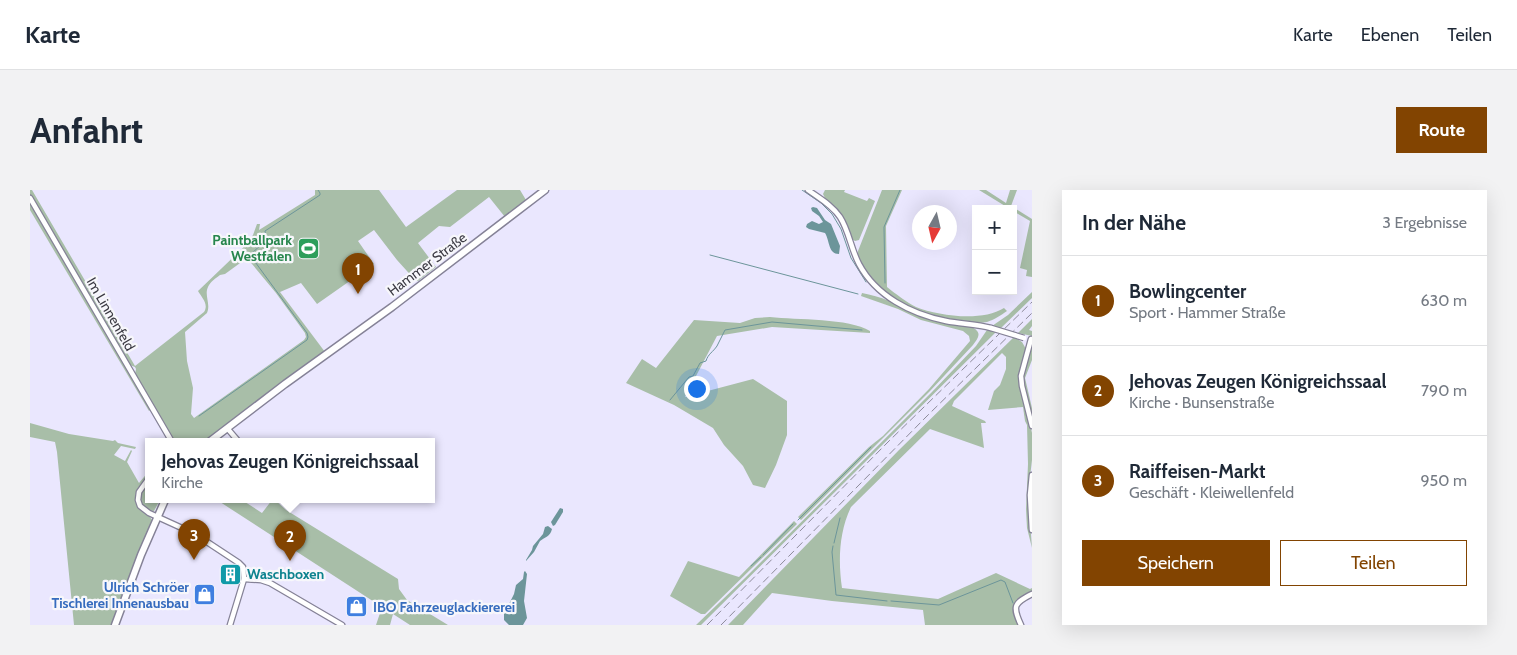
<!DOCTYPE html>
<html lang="de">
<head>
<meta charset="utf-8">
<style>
	:root { --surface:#fff; --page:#f2f2f3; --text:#1f2937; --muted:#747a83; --line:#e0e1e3; --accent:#824401 }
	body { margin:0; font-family:Cabin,sans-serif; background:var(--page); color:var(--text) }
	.controls { position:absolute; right:15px; top:15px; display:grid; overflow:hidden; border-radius:0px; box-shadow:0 5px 20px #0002 }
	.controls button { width:45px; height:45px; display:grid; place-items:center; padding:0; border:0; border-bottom:1px solid var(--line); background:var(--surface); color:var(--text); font:25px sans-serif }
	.compass { position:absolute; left:882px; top:15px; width:45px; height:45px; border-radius:50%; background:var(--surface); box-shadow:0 5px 20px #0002; rotate:188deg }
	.you { position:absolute; left:666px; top:198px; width:18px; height:18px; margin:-12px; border:4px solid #fff; border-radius:50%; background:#1a73e8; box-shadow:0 0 0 8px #1a73e833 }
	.badge { display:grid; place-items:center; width:32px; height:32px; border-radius:50%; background:var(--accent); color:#fff; font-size:16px; font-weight:700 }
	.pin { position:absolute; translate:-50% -41px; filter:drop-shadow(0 1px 2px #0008) }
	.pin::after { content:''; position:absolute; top:26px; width:18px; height:15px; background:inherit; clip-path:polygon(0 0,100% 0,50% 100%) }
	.popup { position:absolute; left:115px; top:248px; width:290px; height:65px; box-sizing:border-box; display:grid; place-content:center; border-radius:0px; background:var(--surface); filter:drop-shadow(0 1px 4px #0005); font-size:16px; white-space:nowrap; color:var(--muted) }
	.popup b { font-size:19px; color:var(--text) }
	.popup::after { content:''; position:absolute; left:50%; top:100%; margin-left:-10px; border:10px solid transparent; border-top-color:var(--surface) }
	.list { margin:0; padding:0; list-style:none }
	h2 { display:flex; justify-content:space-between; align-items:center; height:65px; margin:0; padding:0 20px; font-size:21px }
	h2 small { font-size:16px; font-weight:400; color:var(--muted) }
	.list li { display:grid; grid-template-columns:32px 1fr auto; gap:15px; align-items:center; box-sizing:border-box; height:90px; padding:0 20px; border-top:1px solid var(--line) }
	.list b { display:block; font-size:19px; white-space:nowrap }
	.list p { margin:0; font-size:16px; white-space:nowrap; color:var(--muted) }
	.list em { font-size:16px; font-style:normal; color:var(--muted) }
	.actions { display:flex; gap:10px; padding:15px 20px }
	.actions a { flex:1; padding:11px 0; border:1px solid var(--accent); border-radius:0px; text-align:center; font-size:18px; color:var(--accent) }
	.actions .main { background:var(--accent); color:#fff }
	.map { position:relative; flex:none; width:1002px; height:435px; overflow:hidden; border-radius:0px }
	header { display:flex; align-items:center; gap:30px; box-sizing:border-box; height:70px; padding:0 25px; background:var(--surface); border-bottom:1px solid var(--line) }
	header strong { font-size:24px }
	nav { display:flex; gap:28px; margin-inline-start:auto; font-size:18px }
	.intro { display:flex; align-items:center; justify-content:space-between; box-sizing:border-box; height:120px; padding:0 30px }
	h1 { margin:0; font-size:35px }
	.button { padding:12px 22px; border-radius:0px; background:var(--accent); color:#fff; font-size:18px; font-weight:700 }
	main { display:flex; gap:30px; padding:0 30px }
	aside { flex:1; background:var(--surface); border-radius:0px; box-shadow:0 5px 20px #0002 }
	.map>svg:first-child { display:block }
</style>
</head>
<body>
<header>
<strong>Karte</strong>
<nav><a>Karte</a><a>Ebenen</a><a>Teilen</a></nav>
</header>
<div class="intro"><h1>Anfahrt</h1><a class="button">Route</a></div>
<main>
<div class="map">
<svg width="1002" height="435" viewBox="0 0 1002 435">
	<rect width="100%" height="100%" fill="#eae7fe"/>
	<g fill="#a8bea8" fill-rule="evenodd">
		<path d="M0 0H2L105 176 174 122C179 114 172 108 168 101L217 54 223 45 227 34H230L229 40 285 5V0H349L376 37 427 0H490L496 10 475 27 459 7 420 37 409 36 388 53 406 77 388 91H386L367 70 344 40 328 51 344 74 287 114 271 93 250 102 295 162 176 252H144L105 184 106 179 105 177 100 175 0 5ZM217 68 246 103 275 143 276 147 274 150 164 228 161 224 163 198 157 171 155 142 177 123C181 114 174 105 178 97 180 92 186 88 190 85L195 84Z"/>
		<path d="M795 0H815L814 2 837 11 839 8 845 11 829 50 825 51 822 49 816 35 795 8 793 4Z"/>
		<path d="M852 0H872L856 36 857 97C866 104 876 112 886 117 909 126 952 132 974 118L977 121C971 125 964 130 957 132 948 134 938 131 930 130 893 126 863 114 839 84 833 78 827 70 828 61Z"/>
		<path d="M949 0H956L976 13 980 0H987L981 16 1002 29V87L996 86 997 80 990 78 1000 31 983 21V19H980Z"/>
		<path d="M0 11 121 219 119 221 0 20Z"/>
		<path d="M1002 102V108L971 138 962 136 978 125Z"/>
		<path d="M832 103C841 105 850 107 859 111 878 120 892 129 913 133 921 135 943 134 947 141 951 145 946 151 943 155L900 201 771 330 768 327 839 257 853 246 899 199 940 151 939 146 933 141 891 130 868 119 831 106Z"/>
		<path d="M740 127C767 130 819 128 840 141V143L742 137 687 146 655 207 723 189 757 211V245L746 275 735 298 723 295 713 276 694 255 683 238 644 215 596 193 612 169 626 178 664 130 710 133 725 128Z"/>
		<path d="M1002 129V136L999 140 1002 141V146L988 143Z"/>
		<path d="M957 140 966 142 671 435H666L715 388 901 203 946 156Z"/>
		<path d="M984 147 992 152 996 159 990 186 1002 243V270L998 304 1002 358 997 338 996 319 998 274 997 235 995 231 993 217 958 220 964 201 970 195 976 179V167L972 163 924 211 922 216 955 231 956 233H951L954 258 900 239 821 317C809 342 808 371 812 398L908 409 966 383 1000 399 1002 398V402C984 412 980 416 989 435H895L893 420 802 411 742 403 713 435H698L869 260Z"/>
		<path d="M1002 157V170L995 188 1002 218V230C995 203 987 183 1002 157Z"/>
		<path d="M0 233 39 244 83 251 85 250 88 253 106 257 105 259 91 256 84 265 95 271 101 260 102 261 97 272 109 293 119 281C119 291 103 298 106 310 109 318 118 323 122 330L106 368 81 435H44L27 262 25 252 0 247Z"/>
		<path d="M119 291V310H130L124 321C116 321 107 314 110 305 111 300 116 295 119 291Z"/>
		<path d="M187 310H212L232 323 242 310H245L256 320 368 389 369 399 377 410 418 435H380L363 424 360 435H346L352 417Z"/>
		<path d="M764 331 767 334 675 424H671L640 406 658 371 709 387Z"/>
	</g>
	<g fill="#6c959a">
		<path d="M783 17 787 18 795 30 801 34 810 56 809 64C798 64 800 51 795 43L779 39 776 37 777 34 782 31 789 34 793 32 789 26 782 21 781 18Z"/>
		<path d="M530 318 533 319V322L525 335 523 336 521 332Z"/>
		<path d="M518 336 522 339C520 347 515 347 510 351L504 362 496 371V370L502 360 503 356 513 344 515 337Z"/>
		<path d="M495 381 497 384 494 411 497 428 493 435H479L474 430V424L484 404 486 395 493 389 494 382Z"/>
	</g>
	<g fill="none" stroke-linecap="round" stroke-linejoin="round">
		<g stroke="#6c959a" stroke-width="1">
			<path d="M772 0 791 13 802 24 811 39 821 68 836 92"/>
			<path d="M680 65 828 104"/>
			<path d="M855 93 854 37 870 0"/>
			<path d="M640 210 659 187 663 186 670 173 676 171C678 164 683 162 687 156 690 151 692 145 695 140L742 132 832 140"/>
			<path d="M169 226 277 150 278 147 277 143 220 65 236 50 235 41 290 5V3L288 0"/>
			<path d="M768 330 841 257"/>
			<path d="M804 353 810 328"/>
			<path d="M803 356 802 362 806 405 857 411"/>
			<path d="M733 365 763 334"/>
			<path d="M721 376 731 367"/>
			<path d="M861 411 909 415 971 390 975 392 983 413"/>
		</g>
		<defs>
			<g id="minor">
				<path d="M778 0C789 8 802 15 810 27 819 41 821 59 829 74 846 106 881 124 916 131 931 134 946 134 961 138"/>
				<path d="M0 8 142 252"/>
				<path d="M1001 149 991 186 992 196 1002 236"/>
				<path d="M197 238 209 252"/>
				<path d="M1002 285 1000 305 1002 340"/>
				<path d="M119 288 109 302 108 310 110 316 119 323 165 344 209 373 213 377 214 389 200 435"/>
				<path d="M214 389 231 390 240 393 312 435"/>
				<path d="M991 435C982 416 984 413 1002 404"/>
			</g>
			<g id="secondary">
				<path d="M179 252 255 194 362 117 515 0"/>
				<path d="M85 435 111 365 135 310"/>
			</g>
		</defs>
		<use href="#minor" stroke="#858297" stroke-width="7"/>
		<use href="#secondary" stroke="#858297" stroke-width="9"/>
		<use href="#minor" stroke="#fff" stroke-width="4.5"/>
		<use href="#secondary" stroke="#fff" stroke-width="6"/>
		<g stroke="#8d8b9b" stroke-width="1" stroke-dasharray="8 4" stroke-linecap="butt">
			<path d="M677 435 858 252 1002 112"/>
			<path d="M691 435 896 227 1002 123"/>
		</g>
		<defs>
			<path id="minor-bridge" d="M961 138 994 148"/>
		</defs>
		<use href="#minor-bridge" stroke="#858297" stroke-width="7" stroke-linecap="butt"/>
		<use href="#minor-bridge" stroke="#fff" stroke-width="4.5"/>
	</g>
	<defs>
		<symbol id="stadium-square" viewBox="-11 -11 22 22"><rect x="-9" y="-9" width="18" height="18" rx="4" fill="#2e9e5b" stroke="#f7f7fb"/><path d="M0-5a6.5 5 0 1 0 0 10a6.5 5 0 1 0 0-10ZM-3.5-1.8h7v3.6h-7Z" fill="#fff"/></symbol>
		<symbol id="building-square" viewBox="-11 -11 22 22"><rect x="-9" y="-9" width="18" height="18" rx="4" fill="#0f9aa8" stroke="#f7f7fb"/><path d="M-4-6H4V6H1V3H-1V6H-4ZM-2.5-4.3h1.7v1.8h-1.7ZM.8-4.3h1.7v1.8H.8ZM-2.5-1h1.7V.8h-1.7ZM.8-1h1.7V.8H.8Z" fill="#fff"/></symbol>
		<symbol id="shop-square" viewBox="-11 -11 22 22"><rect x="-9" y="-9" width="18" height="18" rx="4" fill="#3f7fe0" stroke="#f7f7fb"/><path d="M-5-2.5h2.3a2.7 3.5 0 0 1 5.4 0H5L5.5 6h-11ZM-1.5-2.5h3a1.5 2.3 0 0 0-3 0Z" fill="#fff"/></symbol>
	</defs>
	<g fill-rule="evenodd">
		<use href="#stadium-square" x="266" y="46" width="25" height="25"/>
		<use href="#building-square" x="188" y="372" width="25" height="25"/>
		<use href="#shop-square" x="162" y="392" width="25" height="25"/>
		<use href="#shop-square" x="314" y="404" width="25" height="25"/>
	</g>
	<g text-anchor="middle" stroke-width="4.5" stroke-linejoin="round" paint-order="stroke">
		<g font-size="14" font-weight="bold" fill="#27864d" stroke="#f7f7fb" text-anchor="end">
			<text x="262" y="55">Paintballpark<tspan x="262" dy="16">Westfalen</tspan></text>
		</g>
		<g font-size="14" fill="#3b3a43" stroke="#f7f7fb">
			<text transform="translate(397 74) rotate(-37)" y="5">Hammer Straße</text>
			<text transform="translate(81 124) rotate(60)" y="5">Im Linnenfeld</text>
		</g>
		<g font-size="14" font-weight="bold" fill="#0d838f" stroke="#f7f7fb" text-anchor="start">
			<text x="217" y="389">Waschboxen</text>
		</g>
		<g font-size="14" font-weight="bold" fill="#366cbe" stroke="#f7f7fb" text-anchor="end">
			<text x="159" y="402">Ulrich Schröer<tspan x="159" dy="16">Tischlerei Innenausbau</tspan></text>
			<text x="343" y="422" text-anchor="start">IBO Fahrzeuglackiererei</text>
		</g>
	</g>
</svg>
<div class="controls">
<button>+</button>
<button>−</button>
</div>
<svg class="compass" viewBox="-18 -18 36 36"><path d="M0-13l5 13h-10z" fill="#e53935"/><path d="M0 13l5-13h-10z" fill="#747a83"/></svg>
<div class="you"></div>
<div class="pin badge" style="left:328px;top:104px">1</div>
<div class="pin badge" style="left:260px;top:371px">2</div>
<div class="popup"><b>Jehovas Zeugen Königreichssaal</b>Kirche</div>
<div class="pin badge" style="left:164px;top:370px">3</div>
</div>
<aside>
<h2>In der Nähe<small>3 Ergebnisse</small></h2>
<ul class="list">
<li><span class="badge">1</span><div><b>Bowlingcenter</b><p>Sport · Hammer Straße</p></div><em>630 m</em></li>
<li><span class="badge">2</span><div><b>Jehovas Zeugen Königreichssaal</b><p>Kirche · Bunsenstraße</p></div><em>790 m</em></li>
<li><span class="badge">3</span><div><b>Raiffeisen-Markt</b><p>Geschäft · Kleiwellenfeld</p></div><em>950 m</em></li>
</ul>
<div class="actions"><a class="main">Speichern</a><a>Teilen</a></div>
</aside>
</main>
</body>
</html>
